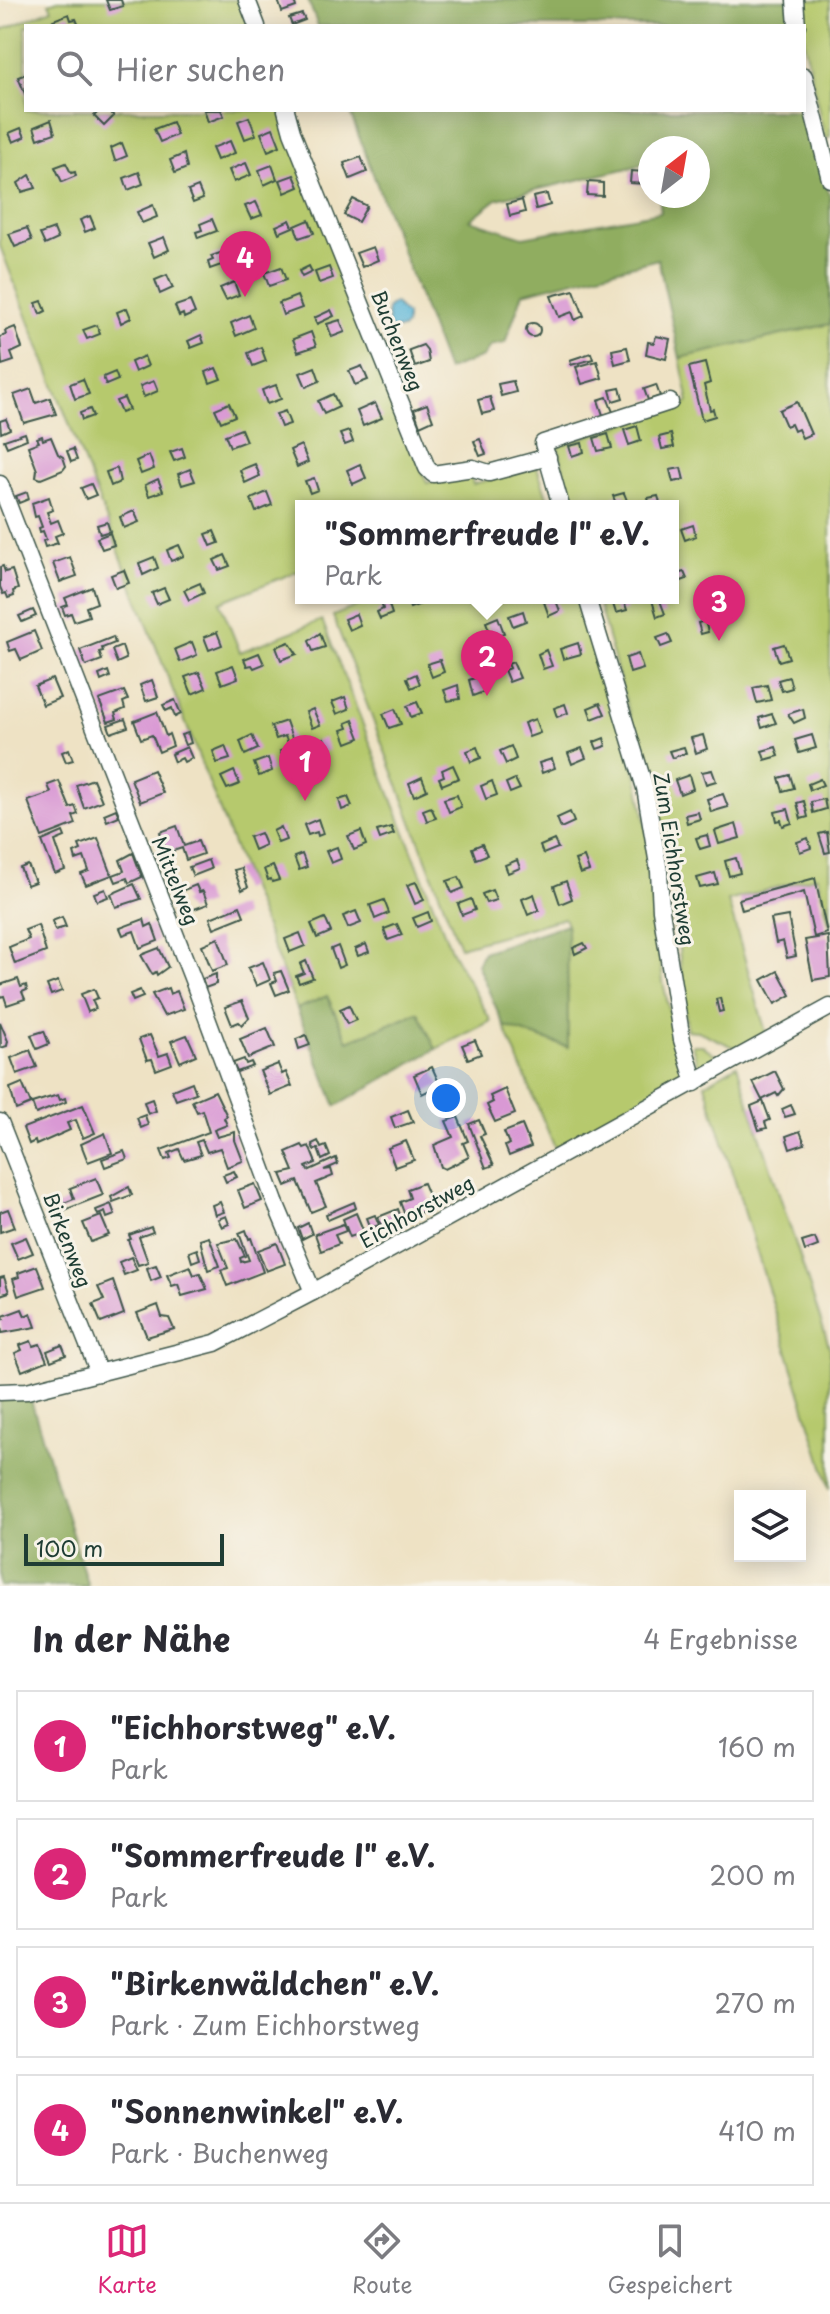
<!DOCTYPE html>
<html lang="de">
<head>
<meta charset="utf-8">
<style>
	:root { --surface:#fff; --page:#f7f7f7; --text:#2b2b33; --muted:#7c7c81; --line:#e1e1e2; --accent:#db2777 }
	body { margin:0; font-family:"Playpen Sans",sans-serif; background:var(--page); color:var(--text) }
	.controls { position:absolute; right:24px; bottom:24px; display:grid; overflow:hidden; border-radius:0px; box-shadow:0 4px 20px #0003 }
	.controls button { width:72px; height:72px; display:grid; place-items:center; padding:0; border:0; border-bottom:2px solid var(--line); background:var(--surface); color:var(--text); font:40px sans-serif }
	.compass { position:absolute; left:638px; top:136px; width:72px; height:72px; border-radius:50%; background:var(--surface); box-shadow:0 4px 20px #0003; rotate:31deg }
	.scale { position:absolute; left:24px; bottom:20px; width:200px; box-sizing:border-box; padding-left:8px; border:4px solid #1f3d34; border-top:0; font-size:22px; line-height:28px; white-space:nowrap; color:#1f3d34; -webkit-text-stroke:6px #f7f3e8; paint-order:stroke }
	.you { position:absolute; left:446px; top:1098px; width:28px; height:28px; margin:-20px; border:6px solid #fff; border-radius:50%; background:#1a73e8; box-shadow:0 0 0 12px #1a73e833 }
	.badge { display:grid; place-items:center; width:52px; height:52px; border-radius:50%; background:var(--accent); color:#fff; font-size:26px; font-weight:700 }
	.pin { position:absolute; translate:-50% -66px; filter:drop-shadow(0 2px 4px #0008) }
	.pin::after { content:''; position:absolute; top:42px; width:28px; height:24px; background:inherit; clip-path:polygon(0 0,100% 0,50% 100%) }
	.popup { position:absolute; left:295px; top:500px; width:384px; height:104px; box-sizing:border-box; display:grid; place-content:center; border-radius:0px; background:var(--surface); filter:drop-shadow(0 2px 6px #0005); font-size:26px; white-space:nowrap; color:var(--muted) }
	.popup b { font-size:30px; color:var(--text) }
	.popup::after { content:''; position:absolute; left:50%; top:100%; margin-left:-16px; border:16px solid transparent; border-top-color:var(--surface) }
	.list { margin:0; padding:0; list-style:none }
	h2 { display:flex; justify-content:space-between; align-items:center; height:104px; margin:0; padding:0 32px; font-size:34px }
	h2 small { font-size:26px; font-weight:400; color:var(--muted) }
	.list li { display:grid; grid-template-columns:52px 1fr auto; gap:24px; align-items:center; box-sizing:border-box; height:112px; margin:0 16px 16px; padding:0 16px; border:2px solid var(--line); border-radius:0px }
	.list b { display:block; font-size:30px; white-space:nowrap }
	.list p { margin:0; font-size:26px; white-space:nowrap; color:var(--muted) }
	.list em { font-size:26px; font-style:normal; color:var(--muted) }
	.icon { flex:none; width:44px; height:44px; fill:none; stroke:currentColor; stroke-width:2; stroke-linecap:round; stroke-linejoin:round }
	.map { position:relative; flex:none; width:830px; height:1586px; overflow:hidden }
	.search { position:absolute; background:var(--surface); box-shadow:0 4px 20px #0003; left:24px; right:24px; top:24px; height:88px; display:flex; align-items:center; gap:20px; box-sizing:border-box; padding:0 28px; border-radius:0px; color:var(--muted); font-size:30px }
	.sheet { height:616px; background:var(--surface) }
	nav { display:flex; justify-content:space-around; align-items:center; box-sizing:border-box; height:112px; border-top:2px solid var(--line); background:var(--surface); font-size:22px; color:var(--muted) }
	nav a { display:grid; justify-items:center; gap:4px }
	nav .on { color:var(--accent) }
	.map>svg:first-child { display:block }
</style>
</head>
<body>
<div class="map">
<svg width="830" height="1586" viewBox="0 0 830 1586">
	<rect width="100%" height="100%" fill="#f7f3e8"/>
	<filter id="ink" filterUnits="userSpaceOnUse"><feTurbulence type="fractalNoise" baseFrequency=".0125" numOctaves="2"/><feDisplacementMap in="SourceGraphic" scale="16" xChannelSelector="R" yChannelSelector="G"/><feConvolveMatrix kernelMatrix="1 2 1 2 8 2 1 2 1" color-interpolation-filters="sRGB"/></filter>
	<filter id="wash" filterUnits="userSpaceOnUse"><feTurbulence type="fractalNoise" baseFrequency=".006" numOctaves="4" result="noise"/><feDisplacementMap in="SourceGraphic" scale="32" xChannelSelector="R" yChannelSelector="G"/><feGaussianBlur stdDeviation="1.8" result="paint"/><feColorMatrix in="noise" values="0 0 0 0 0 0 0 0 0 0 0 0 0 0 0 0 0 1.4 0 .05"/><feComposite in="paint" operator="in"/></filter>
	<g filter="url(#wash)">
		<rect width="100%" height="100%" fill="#eee2c4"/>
		<g fill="#b6c96d" stroke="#6a8350" stroke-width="2">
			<path d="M58 0H244L254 26H26V110H280L427 483 469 473 473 484 537 467 550 506H301V570L220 602 240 652 322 620 451 950 491 1021 436 1049 417 1012 348 1041 327 996 297 1009 0 246V31L52 9 49 3Z"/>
			<path d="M799 0H830V137L825 139 804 42V26Z"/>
			<path d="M830 324V925L817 876 728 901 767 1036 748 1047 736 1048 698 1031 687 1030 678 939 670 916 684 912 682 901 597 598H673V506H573L558 446 689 402 680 358Z"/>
			<path d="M377 598H579L637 776 646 825 663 982 684 1078 677 1085 565 1149 554 1146 504 1026 568 1047 567 924 564 918 460 947 333 616Z"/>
			<path d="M692 1045H702L720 1058 719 1060 704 1069 698 1066Z"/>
			<path d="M737 1065 830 1349V1489L705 1084Z"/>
		</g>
		<g fill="#90ad60" stroke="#58754a" stroke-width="2" fill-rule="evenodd">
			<path d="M308 0H791L792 26H318Z"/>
			<path d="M804 91 830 198V324L680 358 658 259 523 293 505 343 490 346 483 357 447 370 349 110H804ZM650 148H698V196H659L661 212 523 237 470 220 497 199 650 163Z"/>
			<path d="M567 924 568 1047 504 1026 477 964 483 952Z"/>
			<path d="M327 996 348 1041 418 1012 436 1049 336 1106 297 1009Z"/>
			<path d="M30 1397 88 1586H0V1398Z"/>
		</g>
		<path fill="#5ab5d8" stroke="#3c7986" stroke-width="2" d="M394 303 406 315V325L402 329H391L388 323 387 309Z"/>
		<g id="blocks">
			<g fill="#d999d4">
				<path d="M106 0H121L123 6 110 10Z"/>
				<path d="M278 0H294L296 7 282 12Z"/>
				<path d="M69 14 71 20 76 19 79 26H55L53 20Z"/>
				<path d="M302 14 305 20 292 25 289 18Z"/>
				<path d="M26 74V96L18 77Z"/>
				<path d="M100 110H108L114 116 104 126 94 116Z"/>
				<path d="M204 110H221L224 116 208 122Z"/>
				<path d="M249 117 256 135 245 139 238 121Z"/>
				<path d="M51 120 55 133 38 139 34 127Z"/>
				<path d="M172 122 177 135 160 142 154 129Z"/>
				<path d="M21 128 25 137 13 142 9 133Z"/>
				<path d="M273 128 280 146 268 151 261 133Z"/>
				<path d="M230 141 235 153 217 160 212 148Z"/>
				<path d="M122 143 127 156 115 161 111 148Z"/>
				<path d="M184 154 187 168 175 173 170 160Z"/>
				<path d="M361 157 367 172 350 179 344 163Z"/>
				<path d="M66 163 71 173 75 172 76 176 62 182 55 167Z"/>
				<path d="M246 163 251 175 234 182 229 170Z"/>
				<path d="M272 165 277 179 264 185 259 170Z"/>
				<path d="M631 171 645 172V184L630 183Z"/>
				<path d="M139 172 143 184 128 190 124 178Z"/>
				<path d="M30 175 36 188 22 192 18 183Z"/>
				<path d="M294 175 299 187 285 193 280 180Z"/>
				<path d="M588 182 603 183V196L587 195Z"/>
				<path d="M198 187 203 199 193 203 188 191Z"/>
				<path d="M547 194 550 205 536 209 533 197Z"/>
				<path d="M353 199 367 206 358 222 344 215Z"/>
				<path d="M522 200 525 212 510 216 507 204Z"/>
				<path d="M256 202 262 215 251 219 245 206Z"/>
				<path d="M153 205 157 217 142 223 137 212Z"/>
				<path d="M90 216 95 228 85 232 80 220Z"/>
				<path d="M212 219 217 231 198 238 196 232 202 230 200 224Z"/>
				<path d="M290 220 293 227 279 233 276 226Z"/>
				<path d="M309 220 314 233 299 238 295 226Z"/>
				<path d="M27 228 32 240 15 247 9 234Z"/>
				<path d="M54 229 58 239 45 245 40 234Z"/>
				<path d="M164 237 169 250 154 257 148 243Z"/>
				<path d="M373 247 378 260 362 267 356 253Z"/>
				<path d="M223 252 227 263 210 269 208 262 213 260 211 256Z"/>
				<path d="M309 266 312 272 302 277 299 271Z"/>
				<path d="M281 267 286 280 269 286 264 273Z"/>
				<path d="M329 267 333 278 319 283 315 272Z"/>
				<path d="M167 275 173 288 160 294 155 280Z"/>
				<path d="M234 282 239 295 226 300 220 288Z"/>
				<path d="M574 290 584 316 575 320 572 312 559 317 551 296Z"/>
				<path d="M297 296 302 308 283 315 279 303Z"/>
				<path d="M42 301 46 311 40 314 36 303Z"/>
				<path d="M190 301 195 313 184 318 183 314 179 316 175 306Z"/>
				<path d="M127 308 131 318 121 323 117 312Z"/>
				<path d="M331 310 334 316 317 324 314 318Z"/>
				<path d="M249 315 254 328 236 336 231 323Z"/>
				<path d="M340 320 345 332 332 337 327 324Z"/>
				<circle cx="533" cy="330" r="7"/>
				<path d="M97 325 100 334 87 339 83 330Z"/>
				<path d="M15 327 22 348 11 353 14 361 2 365 0 337 6 335 5 331Z"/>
				<path d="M311 332 316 346 298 352 293 339Z"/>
				<path d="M201 335 204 343 191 348 188 341Z"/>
				<path d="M656 336 670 339 666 359 646 354 648 342 654 343Z"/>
				<path d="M423 345 427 350 429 362 415 367 409 350Z"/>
				<path d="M261 347 266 361 253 366 248 353Z"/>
				<path d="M627 347 630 360 615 364 612 350Z"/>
				<path d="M591 353 593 359 571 365 570 360Z"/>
				<path d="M144 356 148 366 135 372 131 362Z"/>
				<path d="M597 361 602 378 582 384 576 367Z"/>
				<path d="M705 363 710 383 704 385 710 410 713 409 715 416 702 420 689 367Z"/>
				<path d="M362 366 368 380 355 385 349 371Z"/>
				<path d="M315 367 320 381 306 387 300 373Z"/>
				<path d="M216 368 221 379 210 383 206 372Z"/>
				<path d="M115 372 118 380 106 385 103 377Z"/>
				<path d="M83 379 89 394 75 399 70 384Z"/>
				<path d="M154 381 158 391 144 397 140 386Z"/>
				<path d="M513 381 516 392 501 396 498 384Z"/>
				<path d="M276 385 281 399 267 404 262 390Z"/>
				<path d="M656 385 660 396 648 400 644 389Z"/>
				<path d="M620 388 623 398 613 401 610 390Z"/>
				<path d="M31 389 36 403 50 398 56 414 24 423 14 395Z"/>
				<path d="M333 394 339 407 324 414 318 401Z"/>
				<path d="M490 397 494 411 482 414 478 400Z"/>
				<path d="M607 397 613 412 603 415 598 400Z"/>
				<path d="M124 398 129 410 121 413 116 401Z"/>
				<path d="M797 402 811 434 802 438 798 429 794 431 791 424 786 426 779 410Z"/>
				<path d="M229 403 235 416 221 422 215 409Z"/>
				<path d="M375 403 382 418 363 426 357 411Z"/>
				<path d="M427 404 433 420 420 426 414 409Z"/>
				<path d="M90 409 93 416 82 420 80 413Z"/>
				<path d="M285 411 290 424 281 427 276 414Z"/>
				<path d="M6 419 10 429 1 433 0 421Z"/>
				<path d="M637 426 641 441 629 445 624 430Z"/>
				<path d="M241 429 246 441 230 447 225 435Z"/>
				<path d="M349 431 353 442 345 445 340 434Z"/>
				<path d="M25 433 27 439 7 447 4 440Z"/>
				<path d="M608 434 612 448 598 451 594 438Z"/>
				<path d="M671 434 674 447 662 449 659 437Z"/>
				<path d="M42 436 43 440 51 437 58 454 63 457 66 466 63 470 41 479 36 477 37 470 28 446 39 442 37 438Z"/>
				<path d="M480 439 486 454 480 456 474 441Z"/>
				<path d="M582 443 584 452 572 456 569 446Z"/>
				<path d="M301 445 308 462 297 467 290 450Z"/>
				<path d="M182 448 185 457 174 461 170 452Z"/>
				<path d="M73 449 77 460 71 462 67 451Z"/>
				<path d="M149 455 154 469 141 474 136 461Z"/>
				<path d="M255 464 260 476 245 483 240 470Z"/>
				<path d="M360 464 366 478 353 484 347 470Z"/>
				<path d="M117 468 120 482 111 486 106 472Z"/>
				<path d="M681 468 684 480 673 482 670 470Z"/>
				<path d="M190 469 195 481 182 485 178 474Z"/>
				<path d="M314 478 318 490 310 493 305 481Z"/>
				<path d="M158 479 163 491 149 496 145 485Z"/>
				<path d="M91 484 96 495 86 499 81 488Z"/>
				<path d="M27 492 29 499 19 503 16 496Z"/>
				<path d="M267 492 272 505 256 512 251 499Z"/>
				<path d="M624 493 628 503 617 506 613 496Z"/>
				<path d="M658 496 661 506H650L648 498Z"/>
				<path d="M49 497 53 510 47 512 51 523 58 520 63 533 55 536 58 543 45 547 43 541 46 539 43 531 40 532 39 528 42 527 38 516 35 517 32 503Z"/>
				<path d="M134 511 139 522 124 528 120 517Z"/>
				<path d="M107 522 110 531 100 534 97 525Z"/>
				<path d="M693 525 696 536 685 540 681 529Z"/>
				<path d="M214 531 219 543 211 546 206 534Z"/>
				<path d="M110 533 114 545 102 549 97 538Z"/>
				<path d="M179 545 184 556 171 561 167 550Z"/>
				<path d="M225 555 230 566 219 570 214 560Z"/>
				<path d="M70 557 77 576 60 582 53 563Z"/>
				<path d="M154 557 158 568 143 575 139 563Z"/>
				<path d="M3 566 5 572 12 570 18 589 13 591 14 596 8 598 6 593 3 594 0 587V567Z"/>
				<path d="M124 570 129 583 116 588 111 575Z"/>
				<path d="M684 572 687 579 676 583 673 575Z"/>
				<path d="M200 583 204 593 189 600 184 590Z"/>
				<path d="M92 587 97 603 86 607 89 616 74 621 71 613 65 615 62 607 68 605 65 598Z"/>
				<path d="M164 588 169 599 157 604 152 593Z"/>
				<path d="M406 598H422L424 603 410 608Z"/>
				<path d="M555 598 560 611 549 616 544 602Z"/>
				<path d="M623 598 627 610 616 613 612 601Z"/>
				<path d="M659 598 665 614 657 617 652 600Z"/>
				<path d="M388 602 392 614 380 619 377 612 383 609 382 605Z"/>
				<path d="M33 610 36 616 22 622 19 616Z"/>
				<path d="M523 611 526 621 513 626 509 616Z"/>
				<path d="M356 614 360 625 349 630 344 619Z"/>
				<path d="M498 617 504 633 492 637 486 622Z"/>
				<path d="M705 621 708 632 701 634 698 623Z"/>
				<path d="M34 631 42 651 21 660 16 649 10 651 7 642Z"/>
				<path d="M217 632 222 645 209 650 204 637Z"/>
				<path d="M320 633 325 647 313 651 309 641Z"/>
				<path d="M668 634 672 643 661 647 657 638Z"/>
				<path d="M113 637 115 643 102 648 103 651 99 652 102 660 86 666 80 650Z"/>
				<path d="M192 642 197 655 180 662 175 649Z"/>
				<path d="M289 642 297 654 281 660 276 647Z"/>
				<path d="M578 643 581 654 563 659 560 649Z"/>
				<path d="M784 644 789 658 779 661 774 647Z"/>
				<path d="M122 646 126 659 117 663 112 650Z"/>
				<path d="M546 650 552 666 543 669 538 654Z"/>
				<path d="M476 651 480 660 466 665 462 656Z"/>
				<path d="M259 653 264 664 254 668 252 665 247 666 244 659Z"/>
				<path d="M638 654 643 669 630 673 626 658Z"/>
				<path d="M440 660 444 672 432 677 427 664Z"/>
				<path d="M513 662 520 678 509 682 504 670 510 668 508 664Z"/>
				<path d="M233 665 238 678 222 684 217 671Z"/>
				<path d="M108 671 110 677 101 681 99 675Z"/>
				<path d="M199 672 206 688 192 694 185 677Z"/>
				<path d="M416 674 420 684 411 688 407 678Z"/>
				<path d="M480 676 486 691 473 696 469 680Z"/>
				<path d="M789 677 792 688 782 691 778 680Z"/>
				<path d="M52 679 60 698 43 705 35 686Z"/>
				<path d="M152 680 158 697 146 701 140 685Z"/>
				<path d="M458 685 460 699 448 701 444 690Z"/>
				<path d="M767 685 771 700 757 703 753 688Z"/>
				<path d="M124 691 128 700 123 702 125 709 115 713 117 719 108 722 99 700Z"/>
				<path d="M345 697 349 709 337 714 332 702Z"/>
				<path d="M175 700 181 714 175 717 172 708 166 711 163 705Z"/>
				<path d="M417 702 422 713 411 717 407 706Z"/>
				<path d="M600 703 605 714 592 719 588 708Z"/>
				<path d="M565 704 568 713 557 717 554 708Z"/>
				<path d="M313 709 320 725 312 728 306 712Z"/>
				<path d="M395 709 401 724 389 728 383 714Z"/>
				<path d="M803 709 805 718 794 723 788 714Z"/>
				<path d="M157 712 166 736 169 734 173 746 159 752 152 735 141 739 134 721Z"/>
				<path d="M772 714 776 723 762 728 759 718Z"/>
				<path d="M125 719 128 727 111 733 108 725Z"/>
				<path d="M535 719 540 733 529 737 524 723Z"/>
				<path d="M353 720 360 738 347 743 342 730 348 728 346 723Z"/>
				<path d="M286 721 293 741 288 743 285 736 276 739 271 726Z"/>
				<path d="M188 733 191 743 185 745 181 735Z"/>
				<path d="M252 735 258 749 245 755 240 741Z"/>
				<path d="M703 735 707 749 696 753 691 738Z"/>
				<path d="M812 735 816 748 799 753 795 740Z"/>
				<path d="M324 738 329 750 317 755 313 742Z"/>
				<path d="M604 738 606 746 597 749 594 742Z"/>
				<path d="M225 746 230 759 217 763 213 751Z"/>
				<path d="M295 746 299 758 285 763 280 751Z"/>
				<path d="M511 746 516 759 506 764 500 751Z"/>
				<path d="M187 747 192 758 184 762 182 758 174 762 171 754Z"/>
				<path d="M477 747 481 758 471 762 467 751Z"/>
				<path d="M684 747 686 753 672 758 669 751Z"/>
				<path d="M776 747 779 756 765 760 762 751Z"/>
				<path d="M582 748 586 758 572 764 568 753Z"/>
				<path d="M69 749 73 760 66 762 62 752Z"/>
				<path d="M268 758 272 771 259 776 254 763Z"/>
				<path d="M552 759 555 768 542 773 539 763Z"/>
				<path d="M453 765 459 778 442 785 439 778 444 776 442 770Z"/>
				<path d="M153 770 163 793 140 802 131 779Z"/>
				<path d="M712 770 716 781 706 784 702 772Z"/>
				<path d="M234 771 240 784 227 789 221 777Z"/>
				<path d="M689 775 693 789 680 794 675 780Z"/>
				<path d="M790 775 794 788 783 791 779 778Z"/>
				<path d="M422 777 427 790 414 796 409 783Z"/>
				<path d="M93 779 102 801 84 808 76 785Z"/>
				<path d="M515 779 520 789 510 793 506 783Z"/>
				<path d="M820 779 823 785 810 790 808 784Z"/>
				<path d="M59 781 70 808 75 806 78 814 73 816 76 824 42 837 28 801 51 793 48 785Z"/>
				<path d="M492 781 497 795 486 799 481 786Z"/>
				<path d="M723 794 728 807 711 812 707 799Z"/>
				<path d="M457 795 461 807 449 812 444 799Z"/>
				<path d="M348 797 352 806 342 810 339 800Z"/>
				<path d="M824 799 826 809 813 813 811 802Z"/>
				<path d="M804 801 808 817 801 819 797 803Z"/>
				<path d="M431 807 436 818 427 821 423 810Z"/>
				<path d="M116 809 119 816 107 821 104 814Z"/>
				<path d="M788 809 792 823 783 826 781 820 777 821 775 812Z"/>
				<path d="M570 812 574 822 561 828 557 818Z"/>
				<path d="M698 812 700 819 687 823 685 815Z"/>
				<path d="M318 819 323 834 318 836 317 832 308 835 304 825Z"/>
				<path d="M736 824 740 838 719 844 715 831Z"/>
				<path d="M177 826 184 846 198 841 203 854 186 860 182 848 167 853 160 832Z"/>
				<path d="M281 827 286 840 278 843 273 831Z"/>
				<path d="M391 827 394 834 380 839 377 831Z"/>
				<path d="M361 831 366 845 354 850 348 836Z"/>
				<path d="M63 832 65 837 55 841 65 870 55 874 42 841Z"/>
				<path d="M827 832 830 852 825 853 819 834Z"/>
				<path d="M260 833 265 845 254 850 249 837Z"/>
				<path d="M707 835 710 846 700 849 696 838Z"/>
				<path d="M98 838 112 875 86 885 81 874 89 871 84 857 76 860 74 853 81 850 79 845Z"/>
				<path d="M808 838 811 848 800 852 797 842Z"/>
				<path d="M554 840 558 848 543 854 540 846Z"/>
				<path d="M482 844 487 855 476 859 472 848Z"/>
				<path d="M337 847 341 859 331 863 326 851Z"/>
				<path d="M133 853 142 877 129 883 127 878 116 882 113 875 124 871 120 860Z"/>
				<path d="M302 854 307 867 299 870 294 857Z"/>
				<path d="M584 857 589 871 580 874 575 860Z"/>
				<path d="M736 858 740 873 729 876 725 861Z"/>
				<path d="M208 860 211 869 193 876 189 867Z"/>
				<path d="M517 860 520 868 508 873 505 865Z"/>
				<path d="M28 865 35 882 27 885 20 868Z"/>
				<path d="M273 866 279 880 272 882 271 879 268 880 264 869Z"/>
				<path d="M241 868 248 887 242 890 234 870Z"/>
				<path d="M715 873 718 884 700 888 697 878Z"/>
				<path d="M459 877 464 888 452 893 447 881Z"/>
				<path d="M815 878 827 933 814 937 804 892 742 910 739 899Z"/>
				<path d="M566 881 572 899 560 904 554 886Z"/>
				<path d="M416 882 424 900 415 904 407 885Z"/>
				<path d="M134 884 141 899 116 907 111 894Z"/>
				<path d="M196 885 199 892 203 891 208 904 189 911 182 902 185 901 181 891Z"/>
				<path d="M105 889 108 897 97 901 94 893Z"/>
				<path d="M492 890 496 900 486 903 482 894Z"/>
				<path d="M534 894 539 910 528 915 522 899Z"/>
				<path d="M471 899 475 910 462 915 458 904Z"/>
				<path d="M384 900 389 913 375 919 370 905Z"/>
				<path d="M240 906 244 916 214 928 210 918Z"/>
				<path d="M356 911 361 923 348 928 343 916Z"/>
				<path d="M428 912 431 921 417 927 413 918Z"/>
				<path d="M788 916 796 956 787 958 783 941 776 943 771 919Z"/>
				<path d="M62 917 66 927 55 930 52 921Z"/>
				<path d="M325 918 331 932 317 938 311 924Z"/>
				<path d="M144 919 146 927 152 924 158 941 140 948 134 931 123 935 120 928Z"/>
				<path d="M397 924 402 935 388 940 384 929Z"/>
				<path d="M38 925 46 952 15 964 9 947 29 939 25 930Z"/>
				<path d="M300 933 305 946 290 952 285 939Z"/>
				<path d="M828 936 830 977 813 980 805 940Z"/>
				<path d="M218 938 228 965 212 971 202 945Z"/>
				<path d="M584 943 587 948 575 954 573 948Z"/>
				<path d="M366 944 369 952 358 956 355 949Z"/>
				<path d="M338 946 345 965 338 968 331 949Z"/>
				<path d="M159 948 168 967 157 975 156 972 152 974 141 955Z"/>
				<path d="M306 961 313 978 299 983 296 976 304 973 300 964Z"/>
				<path d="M263 962 270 980 256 986 248 968Z"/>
				<path d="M281 971 289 990 276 995 271 983 277 981 274 973Z"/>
				<path d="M778 971 791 995 775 1004 762 980Z"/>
				<path d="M216 974V984L205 988 202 979Z"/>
				<path d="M18 979 21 987 26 985 27 990 22 992 25 999 7 1005 4 996 0 997V985Z"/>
				<path d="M58 981 62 991 51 995 47 985Z"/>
				<path d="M168 988 170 994 177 991 184 1009 164 1016 152 994Z"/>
				<path d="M94 989 98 998 92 1000 96 1009 88 1012 81 994Z"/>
				<path d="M140 990 143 997 133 1001 130 994Z"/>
				<path d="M720 998 723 1011 719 1012 716 999Z"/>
				<path d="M242 1001 249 1018 242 1025 239 1022 232 1025 225 1007Z"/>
				<path d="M349 1005 356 1020 347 1024 340 1009Z"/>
				<path d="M0 1022 8 1041 7 1046 1 1048Z"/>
				<path d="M267 1028 275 1047 248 1058 240 1039Z"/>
				<path d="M44 1031 49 1044 37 1049 31 1035Z"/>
				<path d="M150 1035 159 1056 168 1053 172 1064 156 1070 152 1059 147 1060 139 1039Z"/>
				<path d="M187 1035 196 1055 180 1062 171 1041Z"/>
				<path d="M306 1035 310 1045 299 1049 296 1039Z"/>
				<path d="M475 1040 481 1054 468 1059 462 1045Z"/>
				<path d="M30 1050 37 1067 17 1074 11 1058Z"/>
				<path d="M244 1059 246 1064 251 1062 253 1066 237 1072 233 1063Z"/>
				<path d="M278 1064 282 1074 286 1072 292 1086 270 1095 260 1071Z"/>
				<path d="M432 1067 440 1085 422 1094 414 1075Z"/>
				<path d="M775 1071 784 1089 778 1096 776 1093 762 1100 753 1082Z"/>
				<path d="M192 1082 196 1093 176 1100 172 1090Z"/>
				<path d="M22 1083 31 1104 16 1110 10 1088Z"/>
				<path d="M505 1089 515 1114 495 1122 487 1105 493 1102 490 1096Z"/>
				<path d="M215 1091 227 1116 224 1118 227 1125 214 1130 217 1137 235 1132V1140L243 1161 227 1167 220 1148 207 1152 202 1140 196 1142 201 1155 184 1160 179 1149 169 1153 171 1158 165 1160 161 1150 209 1132 202 1110 197 1112 192 1101Z"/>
				<path d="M58 1095 60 1100 65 1098 66 1102 36 1114 32 1103Z"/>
				<path d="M152 1099 156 1111 148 1114 144 1102Z"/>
				<path d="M763 1101 770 1120 765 1122 767 1128 759 1130 751 1106Z"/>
				<path d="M83 1105 95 1133 83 1138 76 1120 67 1123 70 1130 36 1145 35 1141 29 1144 23 1128Z"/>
				<path d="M791 1105 795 1114 785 1117 782 1109Z"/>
				<path d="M408 1110 413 1122 395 1128 391 1117Z"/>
				<path d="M145 1115 148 1125 141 1128 137 1118Z"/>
				<path d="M458 1117 468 1141 463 1143 469 1157 445 1169 441 1167 434 1145 453 1137 446 1121Z"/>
				<path d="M479 1120 485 1134 480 1136 494 1165 486 1168 469 1124Z"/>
				<path d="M522 1125 531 1147 509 1156 505 1146 509 1144 504 1132Z"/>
				<path d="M800 1131 805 1144 790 1149 786 1136Z"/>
				<path d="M105 1133 112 1153 88 1162 81 1144Z"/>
				<path d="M318 1141 321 1148 326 1146 330 1156 322 1160 318 1149 314 1150 312 1144Z"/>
				<path d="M406 1141 414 1160 395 1167 388 1148Z"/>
				<path d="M302 1145 304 1148 309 1146 316 1163 306 1167 308 1171 336 1158 338 1164 324 1170 331 1169 333 1176 316 1183 326 1206 311 1212 298 1181 286 1186 281 1174 294 1171 286 1152Z"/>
				<path d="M124 1151 127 1159 105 1167 102 1159Z"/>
				<path d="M234 1171 237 1177 226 1182 223 1175Z"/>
				<path d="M96 1178 103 1195 57 1213 54 1207 74 1199 70 1188Z"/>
				<path d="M423 1183 433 1208 406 1218 400 1202 410 1198 407 1189Z"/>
				<path d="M255 1184 262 1201 245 1208 238 1190Z"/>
				<path d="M129 1187 132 1195 113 1202 111 1197Z"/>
				<path d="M220 1202 224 1212 215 1215 212 1205Z"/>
				<path d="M354 1202 356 1208 328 1220 326 1214Z"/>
				<path d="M111 1204 115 1215 107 1218 105 1212 98 1215 96 1210Z"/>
				<path d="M8 1209 15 1227 0 1232V1212Z"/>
				<path d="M398 1209 402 1221 382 1228 378 1217Z"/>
				<path d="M356 1213 364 1232 350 1237 343 1219Z"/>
				<path d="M375 1215 379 1225 371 1228 367 1218Z"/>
				<path d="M101 1216 109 1235 91 1242 83 1223Z"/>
				<path d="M226 1216 229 1224 222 1227 218 1219Z"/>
				<path d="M308 1223 312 1234 302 1239 298 1228Z"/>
				<path d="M343 1224 346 1231 335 1235 339 1244 321 1251 315 1234Z"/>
				<path d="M151 1227 153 1232 139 1237 148 1262 138 1265 128 1240 131 1239 129 1235Z"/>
				<path d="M246 1230 249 1239 251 1238 263 1272 227 1286 221 1270 228 1268 218 1243 237 1239 245 1256 240 1258 241 1262 249 1260 239 1233Z"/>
				<path d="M26 1237 33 1253 18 1259 11 1243Z"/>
				<path d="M209 1237 220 1266 208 1270 200 1240Z"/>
				<path d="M815 1238 818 1246 805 1251 802 1242Z"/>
				<path d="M277 1243 285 1264 266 1271 258 1250Z"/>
				<path d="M197 1249 200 1259 192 1262 189 1252Z"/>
				<path d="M131 1257 137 1270 124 1275 119 1262Z"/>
				<path d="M156 1265 161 1277 151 1281 147 1268Z"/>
				<path d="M37 1266 45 1287 18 1296 13 1279 19 1277 18 1273Z"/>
				<path d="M190 1266 194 1275 200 1273 207 1289 182 1296 178 1284 172 1286 167 1275Z"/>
				<path d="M4 1277 9 1292 0 1295V1278Z"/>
				<path d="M113 1281 124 1314 101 1323 93 1304 104 1300 98 1287Z"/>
				<path d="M158 1305 162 1317 169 1318 174 1329 147 1337 137 1313Z"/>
				<path d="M22 1309 25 1316 31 1313 36 1327 2 1333 0 1320 4 1319 3 1316Z"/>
				<path d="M31 1341 33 1346 40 1344 47 1361 22 1371 15 1353 22 1350 20 1345Z"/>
				<path d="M62 1345 66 1355 51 1361 47 1351Z"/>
			</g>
		</g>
	</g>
	<g filter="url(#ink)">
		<use href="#blocks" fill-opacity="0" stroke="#3e564a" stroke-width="2"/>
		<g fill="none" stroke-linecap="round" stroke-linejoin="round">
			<defs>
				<g id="street">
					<path d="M247 0 257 26"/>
					<path d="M795 0 797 26"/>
					<path d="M804 76 830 179"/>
					<path d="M286 110 292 132 427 468 433 474 473 468 489 473 548 457"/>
					<path d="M0 484 193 980 275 1202 313 1292"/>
					<path d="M561 506 543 443 670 402"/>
					<path d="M587 598 645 788 659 871 661 910 682 1040 695 1083"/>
					<path d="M0 1122 99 1373"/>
					<path d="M0 1392 27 1391 215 1343 313 1292 830 1007"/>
				</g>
			</defs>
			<use href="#street" stroke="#3e564a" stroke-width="19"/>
			<use href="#street" stroke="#fff" stroke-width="16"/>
		</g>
	</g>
	<g text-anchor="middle" stroke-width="6" stroke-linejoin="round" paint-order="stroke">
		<g font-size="20" fill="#1f3d34" stroke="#f7f3e8">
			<text transform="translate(397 341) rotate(68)" y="7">Buchenweg</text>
			<text transform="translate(674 859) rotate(81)" y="7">Zum Eichhorstweg</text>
			<text transform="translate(175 881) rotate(68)" y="7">Mittelweg</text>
			<text transform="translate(417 1212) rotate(-29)" y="7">Eichhorstweg</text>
			<text transform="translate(67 1240) rotate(69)" y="7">Birkenweg</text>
		</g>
	</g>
</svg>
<div class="controls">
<button><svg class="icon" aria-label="layers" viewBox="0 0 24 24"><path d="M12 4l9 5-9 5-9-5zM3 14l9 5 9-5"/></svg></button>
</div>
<svg class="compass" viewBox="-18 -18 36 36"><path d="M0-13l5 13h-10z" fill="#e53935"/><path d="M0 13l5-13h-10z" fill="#7c7c81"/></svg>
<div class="scale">100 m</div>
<div class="you"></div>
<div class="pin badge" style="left:305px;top:801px">1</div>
<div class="pin badge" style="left:487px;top:696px">2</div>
<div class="popup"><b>&quot;Sommerfreude I&quot; e.V.</b>Park</div>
<div class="pin badge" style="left:719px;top:641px">3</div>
<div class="pin badge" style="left:245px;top:297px">4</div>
<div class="search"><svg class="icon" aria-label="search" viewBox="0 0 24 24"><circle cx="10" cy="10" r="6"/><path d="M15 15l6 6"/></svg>Hier suchen</div>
</div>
<section class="sheet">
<h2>In der Nähe<small>4 Ergebnisse</small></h2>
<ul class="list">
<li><span class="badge">1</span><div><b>&quot;Eichhorstweg&quot; e.V.</b><p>Park</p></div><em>160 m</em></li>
<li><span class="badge">2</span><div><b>&quot;Sommerfreude I&quot; e.V.</b><p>Park</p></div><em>200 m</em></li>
<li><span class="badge">3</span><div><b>&quot;Birkenwäldchen&quot; e.V.</b><p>Park · Zum Eichhorstweg</p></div><em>270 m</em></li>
<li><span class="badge">4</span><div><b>&quot;Sonnenwinkel&quot; e.V.</b><p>Park · Buchenweg</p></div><em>410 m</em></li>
</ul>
</section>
<nav>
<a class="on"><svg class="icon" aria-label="map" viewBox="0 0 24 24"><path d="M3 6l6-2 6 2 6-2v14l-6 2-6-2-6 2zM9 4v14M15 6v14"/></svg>Karte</a>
<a><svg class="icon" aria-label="directions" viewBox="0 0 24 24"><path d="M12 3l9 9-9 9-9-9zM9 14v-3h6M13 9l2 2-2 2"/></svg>Route</a>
<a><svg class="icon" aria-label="saved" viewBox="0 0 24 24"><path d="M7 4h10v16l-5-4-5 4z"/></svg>Gespeichert</a>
</nav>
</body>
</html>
